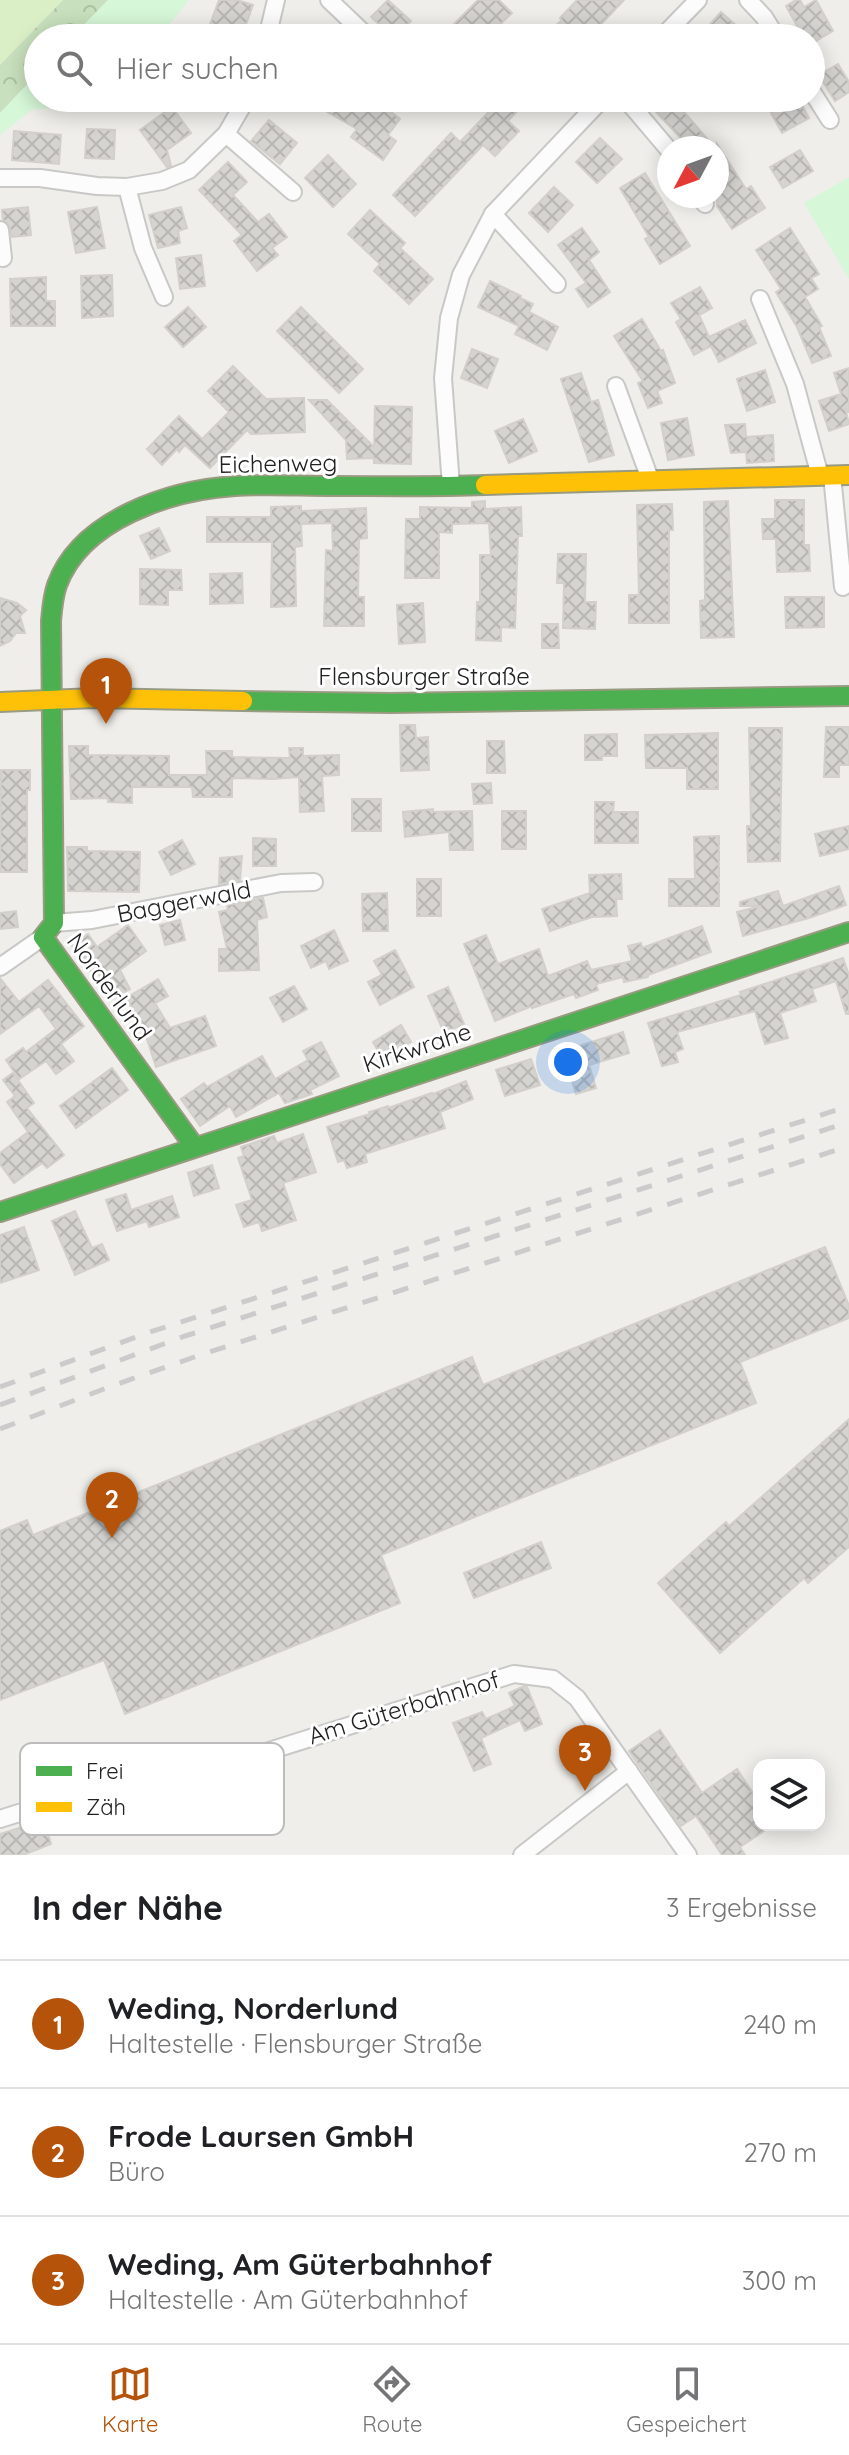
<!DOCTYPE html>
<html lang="de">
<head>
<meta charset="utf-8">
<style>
	:root { --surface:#fff; --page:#f6f6f6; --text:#202124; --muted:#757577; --line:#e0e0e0; --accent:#b45309 }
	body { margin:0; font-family:Quicksand,sans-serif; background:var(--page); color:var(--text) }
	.controls { position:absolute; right:24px; bottom:24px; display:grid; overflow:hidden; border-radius:16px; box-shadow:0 4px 20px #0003 }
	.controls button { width:72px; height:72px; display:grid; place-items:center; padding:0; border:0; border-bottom:2px solid var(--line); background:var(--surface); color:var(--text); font:40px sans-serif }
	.compass { position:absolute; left:657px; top:136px; width:72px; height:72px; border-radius:50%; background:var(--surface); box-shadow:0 4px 20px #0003; rotate:229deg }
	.you { position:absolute; left:568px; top:1062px; width:28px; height:28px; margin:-20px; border:6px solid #fff; border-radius:50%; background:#1a73e8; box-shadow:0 0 0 12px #1a73e833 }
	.badge { display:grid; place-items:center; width:52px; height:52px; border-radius:50%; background:var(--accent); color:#fff; font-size:26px; font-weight:700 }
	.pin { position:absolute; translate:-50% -66px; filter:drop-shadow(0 2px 4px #0008) }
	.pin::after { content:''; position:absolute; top:42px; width:28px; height:24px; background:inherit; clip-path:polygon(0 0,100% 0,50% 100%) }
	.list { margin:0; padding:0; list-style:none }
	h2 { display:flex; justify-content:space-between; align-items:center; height:104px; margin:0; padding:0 32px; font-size:34px }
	h2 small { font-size:26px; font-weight:400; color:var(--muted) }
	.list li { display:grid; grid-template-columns:52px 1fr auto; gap:24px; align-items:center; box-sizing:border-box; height:128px; padding:0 32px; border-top:2px solid var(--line) }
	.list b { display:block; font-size:30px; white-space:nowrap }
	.list p { margin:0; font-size:26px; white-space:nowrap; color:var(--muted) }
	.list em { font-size:26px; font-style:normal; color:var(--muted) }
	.icon { flex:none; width:44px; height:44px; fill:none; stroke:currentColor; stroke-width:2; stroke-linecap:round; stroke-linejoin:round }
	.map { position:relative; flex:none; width:849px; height:1855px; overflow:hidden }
	.search { position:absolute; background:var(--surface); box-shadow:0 4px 20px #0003; left:24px; right:24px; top:24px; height:88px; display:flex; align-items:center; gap:20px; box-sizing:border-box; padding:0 28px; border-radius:44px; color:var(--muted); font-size:30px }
	.sheet { height:488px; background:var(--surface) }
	nav { display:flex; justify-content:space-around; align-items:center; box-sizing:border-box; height:112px; border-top:2px solid var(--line); background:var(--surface); font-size:22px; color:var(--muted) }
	nav a { display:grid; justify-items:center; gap:4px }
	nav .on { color:var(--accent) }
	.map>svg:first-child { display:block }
</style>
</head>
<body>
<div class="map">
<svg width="849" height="1855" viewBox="0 0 849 1855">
	<defs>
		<pattern id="forest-crowns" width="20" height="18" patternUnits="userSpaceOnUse" patternTransform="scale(2)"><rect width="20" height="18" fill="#c8e0bd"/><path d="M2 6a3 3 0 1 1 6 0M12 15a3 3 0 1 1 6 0" fill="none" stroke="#acc0a2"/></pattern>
		<pattern id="building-cross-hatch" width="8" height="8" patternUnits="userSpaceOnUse" patternTransform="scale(2)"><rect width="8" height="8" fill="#d6d4d1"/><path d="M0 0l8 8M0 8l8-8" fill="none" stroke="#b7b6b3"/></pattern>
	</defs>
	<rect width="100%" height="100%" fill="#efeeea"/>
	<path fill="#dbefc6" d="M0 0H63L0 65Z"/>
	<path fill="url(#forest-crowns)" d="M63 0H108L71 38H38V73L0 113V65Z"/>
	<g fill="#d6f7d8">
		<path d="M108 0H189L168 26 162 38H71Z"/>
		<path d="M38 73V98H97L77 105 31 110 0 135V113Z"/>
		<path d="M849 177V279L804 203Z"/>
	</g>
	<g fill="url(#building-cross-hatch)" stroke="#d3d0cb" stroke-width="2">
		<path d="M219 0H237L253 5 241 38H205Z"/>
		<path d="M388 0 411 21 394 38 371 17Z"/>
		<path d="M478 0H499L512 13 486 38H440Z"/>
		<path d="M577 0H624L588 38H542L562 20 560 18Z"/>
		<path d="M796 0H800L804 7 816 0 833 31 811 44V38H804L786 6Z"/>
		<path d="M721 12 750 38H698Z"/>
		<path d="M838 64 849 82V92L835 101 819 75Z"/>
		<path d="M303 98H373L400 119 388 135 396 141 383 160 351 137 357 129Z"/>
		<path d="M502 98H529L508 121 519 131 495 156 483 145 415 216 393 195 451 133 460 142Z"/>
		<path d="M643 98H700L684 112 715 148H690Z"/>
		<path d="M798 98 809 118 782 133 771 113Z"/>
		<path d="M172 107 191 133 167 150 171 166 167 167 140 130Z"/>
		<path d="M269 120 297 143 280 164 251 141Z"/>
		<path d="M87 129 115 130 114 159 85 158Z"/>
		<path d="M14 131 61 135 59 164 12 160Z"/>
		<path d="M600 138 622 159 597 183 576 162Z"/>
		<path d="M717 144 746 189 751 186 765 208 732 229 717 206Z"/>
		<path d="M800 150 813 171 783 188 770 167Z"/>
		<path d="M328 155 356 184 333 207 305 178Z"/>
		<path d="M228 162 247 182 233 195 258 222 269 214 287 237 272 248 278 255 257 271 234 241 242 235 199 190Z"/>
		<path d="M645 173 690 246 660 264 645 239 649 237 620 188Z"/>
		<path d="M554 187 573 205 548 232 529 213Z"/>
		<path d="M28 207 31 235 12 237 9 224 3 220 2 210Z"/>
		<path d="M97 207 105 248 76 253 68 212Z"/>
		<path d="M181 207 187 228 178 231 180 243 158 248 149 215Z"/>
		<path d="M370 210 405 243 400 248 433 279 409 304 374 271 380 264 348 234Z"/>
		<path d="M582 228 599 252 589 260 610 292 588 307 576 289 586 283 558 245Z"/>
		<path d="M790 228 819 274 811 278 818 289 805 297 822 326 819 327 831 356 812 363 797 327 776 292 781 289 756 250Z"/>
		<path d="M201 255 205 286 180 289 176 258Z"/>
		<path d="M112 275 113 316 82 318 81 276Z"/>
		<path d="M46 277V301H55V326H11L10 279Z"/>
		<path d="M490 281 521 296 520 298 533 304 529 312 558 327 547 350 515 334 519 326 478 307Z"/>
		<path d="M700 287 712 308 699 315 709 337 745 320 756 343 719 362 711 346 694 355 676 322 681 319 671 303Z"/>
		<path d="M188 307 206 327 183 347 165 327Z"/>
		<path d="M301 307 363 369 339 393 277 331Z"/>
		<path d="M642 319 661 351 663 350 675 383 657 391 662 403 648 408 638 383 643 381 614 336Z"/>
		<path d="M472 349 498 359 487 388 461 378Z"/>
		<path d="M233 366 266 399 304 398 305 432 251 434 247 430 210 468 185 445 179 452 177 449 162 465 147 449 179 416 202 439 229 412 208 391Z"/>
		<path d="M849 368V412H847L845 407 849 424 829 431 819 401 841 394 834 373Z"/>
		<path d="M765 370 775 402 747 411 737 379Z"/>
		<path d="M581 373 591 402 598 400 614 455 589 462 561 379Z"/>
		<path d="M309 400H327L374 447 375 406 412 407 411 464 374 463V458L347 459 346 440Z"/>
		<path d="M687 418 694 455 668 460 661 423Z"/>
		<path d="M523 419 537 451 509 463 495 431Z"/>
		<path d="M745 424 746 437 773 435 774 461 747 463 746 452 731 453 725 425Z"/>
		<path d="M775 500H804V545H809L810 571 777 572 776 539H763L762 519H775Z"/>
		<path d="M485 501V509L521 507 522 536H518L515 628 501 627V641L476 640 477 602H480V555H491L489 523 452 524V533L439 532V578H405L406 519H420V507L472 508V502Z"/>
		<path d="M728 501 734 637 701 638 700 601 705 600 704 502Z"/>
		<path d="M672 504 673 530H669V623H629V595H639L637 505Z"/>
		<path d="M301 506V511L366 508 367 538 359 539 358 597H364V626H324L326 550 333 551 332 523 301 524 302 546 295 547 296 606 271 607 272 542H207V517H271V507Z"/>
		<path d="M159 528 170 551 151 559 140 536Z"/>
		<path d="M558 554H586L585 602H596L595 629 563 628 564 583H557Z"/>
		<path d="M140 569 181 570 182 590H168V605L140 604Z"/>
		<path d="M242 573 243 603 210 604V574Z"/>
		<path d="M785 597H824V627L786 628Z"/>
		<path d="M0 598 17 603 26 610 20 616 25 633H16L10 641 0 646Z"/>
		<path d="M423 603 425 642 399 644 397 605Z"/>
		<path d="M542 624H558L559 648H542Z"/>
		<path d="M400 725H415L416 738 428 737 429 770 401 771Z"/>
		<path d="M826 727H849V765H839V777H824Z"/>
		<path d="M749 728H782L780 861 748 862 747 826H751Z"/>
		<path d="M718 733V789H687V768H646L645 735Z"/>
		<path d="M617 734V756H602V760H585V735Z"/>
		<path d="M487 741H504L505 773H487Z"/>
		<path d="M69 746H88V755L169 756V775H207L206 751H232V757L290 758 289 748H303V756L339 755V775L322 776 324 811 300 812 299 777 273 779 232 778V797H193L192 787H132V803L108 802V798L71 799Z"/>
		<path d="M1 770H30V790H27V872H0Z"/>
		<path d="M491 783 492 803 474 804 472 784Z"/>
		<rect x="352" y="799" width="29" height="32"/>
		<path d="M595 802H614L613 812H638V843H595Z"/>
		<path d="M433 809V812L472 811 473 850H450L449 832 405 837 403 812Z"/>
		<rect x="502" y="811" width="24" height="38"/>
		<path d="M849 826V849L820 856 815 834Z"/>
		<path d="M719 836V906H669V879H695L694 837Z"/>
		<path d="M253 838 276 839V866H253Z"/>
		<path d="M182 840 195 864 171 875 159 852Z"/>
		<path d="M67 847H87V851L140 852 139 892 68 891Z"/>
		<path d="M242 856 240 880 219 884 220 858Z"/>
		<path d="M621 874 622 899H616L617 916 592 917 550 931 542 909 590 893 589 875Z"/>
		<rect x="417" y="879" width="24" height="37"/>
		<path d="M839 886 846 905 809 918 743 936 737 912 761 906H740V902L778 891 783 906Z"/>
		<path d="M387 893 388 931H363L362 894Z"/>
		<path d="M263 898 267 917 257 920 259 970 219 971V949H227L219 912 228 910 227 905Z"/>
		<path d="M16 911 18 927 0 929V913Z"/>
		<path d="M180 920 185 940 165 945 160 925Z"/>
		<path d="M128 925 146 951 120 970 130 989 112 999 96 968 91 972 72 946 88 934 97 947Z"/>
		<path d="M702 926 711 952 648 975V977L624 982 623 977 596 984 598 990 576 998 574 994 532 1008V1006L495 1021 464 944 486 935 498 964 539 949 548 976 587 961 591 970 632 961 628 946 641 943 642 948Z"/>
		<path d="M334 930 348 961 329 969 326 961 311 968 301 946Z"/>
		<path d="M395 950 414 987 380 1005 368 982 382 975 374 961Z"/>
		<path d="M843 958 849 975V1014H846L836 981 812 989 816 1001 780 1013 788 1038 765 1044 755 1011 677 1032 683 1049 675 1052 678 1062 662 1066 648 1023 741 995 740 992Z"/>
		<path d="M0 978 19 1002 48 980 84 1026 61 1044 74 1061 56 1074 46 1061 19 1079 6 1060 23 1048 26 1052 56 1029 39 1006 0 1034Z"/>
		<path d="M158 979 168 996 155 1003 170 1028 205 1016 216 1046 156 1067 146 1036 149 1035 126 998Z"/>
		<path d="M294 986 307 1009 283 1022 270 998Z"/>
		<path d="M448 987 464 1024 444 1033 428 996Z"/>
		<path d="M401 1025 411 1042 383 1059 373 1042Z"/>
		<path d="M623 1032 629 1053 589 1065 596 1088 576 1094 563 1051Z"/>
		<path d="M321 1042 339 1076 310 1090 312 1094 285 1103 279 1093 236 1117 230 1106 200 1126 181 1099 204 1083 207 1087 262 1056 275 1079 308 1060 303 1051Z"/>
		<path d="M531 1059 540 1085 505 1096 496 1070Z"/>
		<path d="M112 1068 128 1090 76 1128 60 1106Z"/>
		<path d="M13 1073 34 1103 27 1108 64 1155 47 1168 42 1163 14 1183 0 1164V1153L28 1132 7 1102 15 1096 3 1080Z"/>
		<path d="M466 1081 473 1099 440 1112 445 1128 365 1154 367 1162 347 1168 344 1160 338 1162 327 1127 370 1114 369 1112 388 1106V1108L432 1093 433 1094Z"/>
		<path d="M303 1134 316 1172 283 1183 296 1220 262 1231 259 1222 244 1227 236 1205 252 1200 238 1158 244 1156 241 1147 274 1136 277 1143Z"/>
		<path d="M212 1165 219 1188 194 1196 188 1173Z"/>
		<path d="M126 1194 131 1210 172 1196 179 1217 149 1227 147 1221 117 1231 106 1200Z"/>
		<path d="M75 1211 92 1248 102 1244 109 1260 75 1275 52 1221Z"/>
		<path d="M24 1227 39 1270 0 1283V1235Z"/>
		<path d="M825 1247 849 1306V1318L740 1362 756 1403 381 1555 400 1603 125 1714 104 1660 0 1700V1531L27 1520 33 1535 472 1357 483 1385Z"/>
		<path d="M849 1419V1547L808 1583 804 1578 720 1653 658 1583 726 1522 729 1526Z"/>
		<path d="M541 1542 551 1568 474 1598 464 1573Z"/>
		<path d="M524 1686 527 1687 542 1724 525 1731 520 1720 481 1738 491 1764 474 1771 453 1723 482 1712 486 1719 515 1706 509 1693Z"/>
		<path d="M660 1730 702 1793 737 1769 759 1802V1825H773L740 1847 745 1855H722L696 1816 681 1826 655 1789 629 1751Z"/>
		<path d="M44 1820 51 1844 23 1855H0V1834Z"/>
	</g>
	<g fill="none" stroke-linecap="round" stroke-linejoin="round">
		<defs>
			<g id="street">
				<path d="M329 0 369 38"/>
				<path d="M748 0 764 17 777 38"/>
				<path d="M267 38 276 0"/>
				<path d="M661 38 698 0"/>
				<path d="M811 90 830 120"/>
				<path d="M625 98 669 150"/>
				<path d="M226 134 293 192"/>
				<path d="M0 178H40L97 186 127 187 162 181 189 170 226 134 247 98"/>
				<path d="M127 187 143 248 164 297"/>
				<path d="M700 196 705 204"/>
				<path d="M493 214 557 284"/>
				<path d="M0 230 3 258"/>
				<path d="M760 299 795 384 820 476"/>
				<path d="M616 386 650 479"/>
				<path d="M832 475 843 587"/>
				<path d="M451 486 443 378 449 318 461 275 493 214 603 98"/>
				<path d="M54 923 92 920 281 883 314 882"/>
				<path d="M0 967 43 937"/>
				<path d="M0 1819 51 1803 202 1772 514 1674 553 1679 577 1698 688 1855"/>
				<path d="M522 1855 629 1771"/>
			</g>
			<g id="fast">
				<path d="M243 701 391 703 849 696"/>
				<path d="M194 1146 43 937 54 923 51 621C52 609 53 596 57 585 81 519 171 490 235 486 267 484 300 486 332 486 383 486 434 487 485 485"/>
				<path d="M0 1212 849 932"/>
			</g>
			<g id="slow">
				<path d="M485 485 849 475"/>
				<path d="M0 702 95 698 243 701"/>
			</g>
		</defs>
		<use href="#street" stroke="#c8c8c6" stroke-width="20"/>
		<use href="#fast" stroke="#989b80" stroke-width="22"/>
		<use href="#slow" stroke="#989b80" stroke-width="22"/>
		<use href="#street" stroke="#fdfcfc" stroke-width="16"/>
		<use href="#fast" stroke="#4caf50" stroke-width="18"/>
		<use href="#slow" stroke="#ffc107" stroke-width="18"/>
		<g stroke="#cbcbcb" stroke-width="5" stroke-dasharray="16 16" stroke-linecap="butt">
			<path d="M0 1387 147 1333 849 1106"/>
			<path d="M0 1405 185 1336 849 1122"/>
			<path d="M0 1429 109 1387 200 1355 849 1146"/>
		</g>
	</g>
	<g text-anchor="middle" stroke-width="6" stroke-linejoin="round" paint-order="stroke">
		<g font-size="24" fill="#212121" stroke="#fff">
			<text transform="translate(278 464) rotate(-1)" y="8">Eichenweg</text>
			<text x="424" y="685">Flensburger Straße</text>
			<text transform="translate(184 902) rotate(-11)" y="8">Baggerwald</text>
			<text transform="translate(109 987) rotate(54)" y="8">Norderlund</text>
			<text transform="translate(417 1048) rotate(-18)" y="8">Kirkwrahe</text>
			<text transform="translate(404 1708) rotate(-17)" y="8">Am Güterbahnhof</text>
		</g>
	</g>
	<rect x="20" y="1743" width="264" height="92" rx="12" fill="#fff" stroke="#bcbcbc" stroke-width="2"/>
	<rect x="36" y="1766" width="36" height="10" fill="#4caf50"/>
	<rect x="36" y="1802" width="36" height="10" fill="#ffc107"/>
	<g font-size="22" fill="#212121">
		<text x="86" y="1779">Frei</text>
		<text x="86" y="1815">Zäh</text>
	</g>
</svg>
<div class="controls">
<button><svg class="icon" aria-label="layers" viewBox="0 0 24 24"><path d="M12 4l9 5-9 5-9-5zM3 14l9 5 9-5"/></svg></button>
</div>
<svg class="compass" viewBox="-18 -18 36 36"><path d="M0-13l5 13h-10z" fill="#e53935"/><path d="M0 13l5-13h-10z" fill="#757577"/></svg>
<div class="you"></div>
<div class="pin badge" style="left:106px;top:724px">1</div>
<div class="pin badge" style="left:112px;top:1538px">2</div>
<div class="pin badge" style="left:585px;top:1791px">3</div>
<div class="search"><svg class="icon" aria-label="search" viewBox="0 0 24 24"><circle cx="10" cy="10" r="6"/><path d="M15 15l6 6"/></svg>Hier suchen</div>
</div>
<section class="sheet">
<h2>In der Nähe<small>3 Ergebnisse</small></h2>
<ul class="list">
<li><span class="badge">1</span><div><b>Weding, Norderlund</b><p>Haltestelle · Flensburger Straße</p></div><em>240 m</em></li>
<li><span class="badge">2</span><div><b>Frode Laursen GmbH</b><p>Büro</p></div><em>270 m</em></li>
<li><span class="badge">3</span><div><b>Weding, Am Güterbahnhof</b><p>Haltestelle · Am Güterbahnhof</p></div><em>300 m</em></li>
</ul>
</section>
<nav>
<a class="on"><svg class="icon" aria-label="map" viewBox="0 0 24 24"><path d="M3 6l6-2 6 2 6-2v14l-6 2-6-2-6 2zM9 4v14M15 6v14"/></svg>Karte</a>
<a><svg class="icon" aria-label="directions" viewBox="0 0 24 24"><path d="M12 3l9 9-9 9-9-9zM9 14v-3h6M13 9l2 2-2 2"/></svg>Route</a>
<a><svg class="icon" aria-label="saved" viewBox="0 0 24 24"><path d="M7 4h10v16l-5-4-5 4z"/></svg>Gespeichert</a>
</nav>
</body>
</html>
